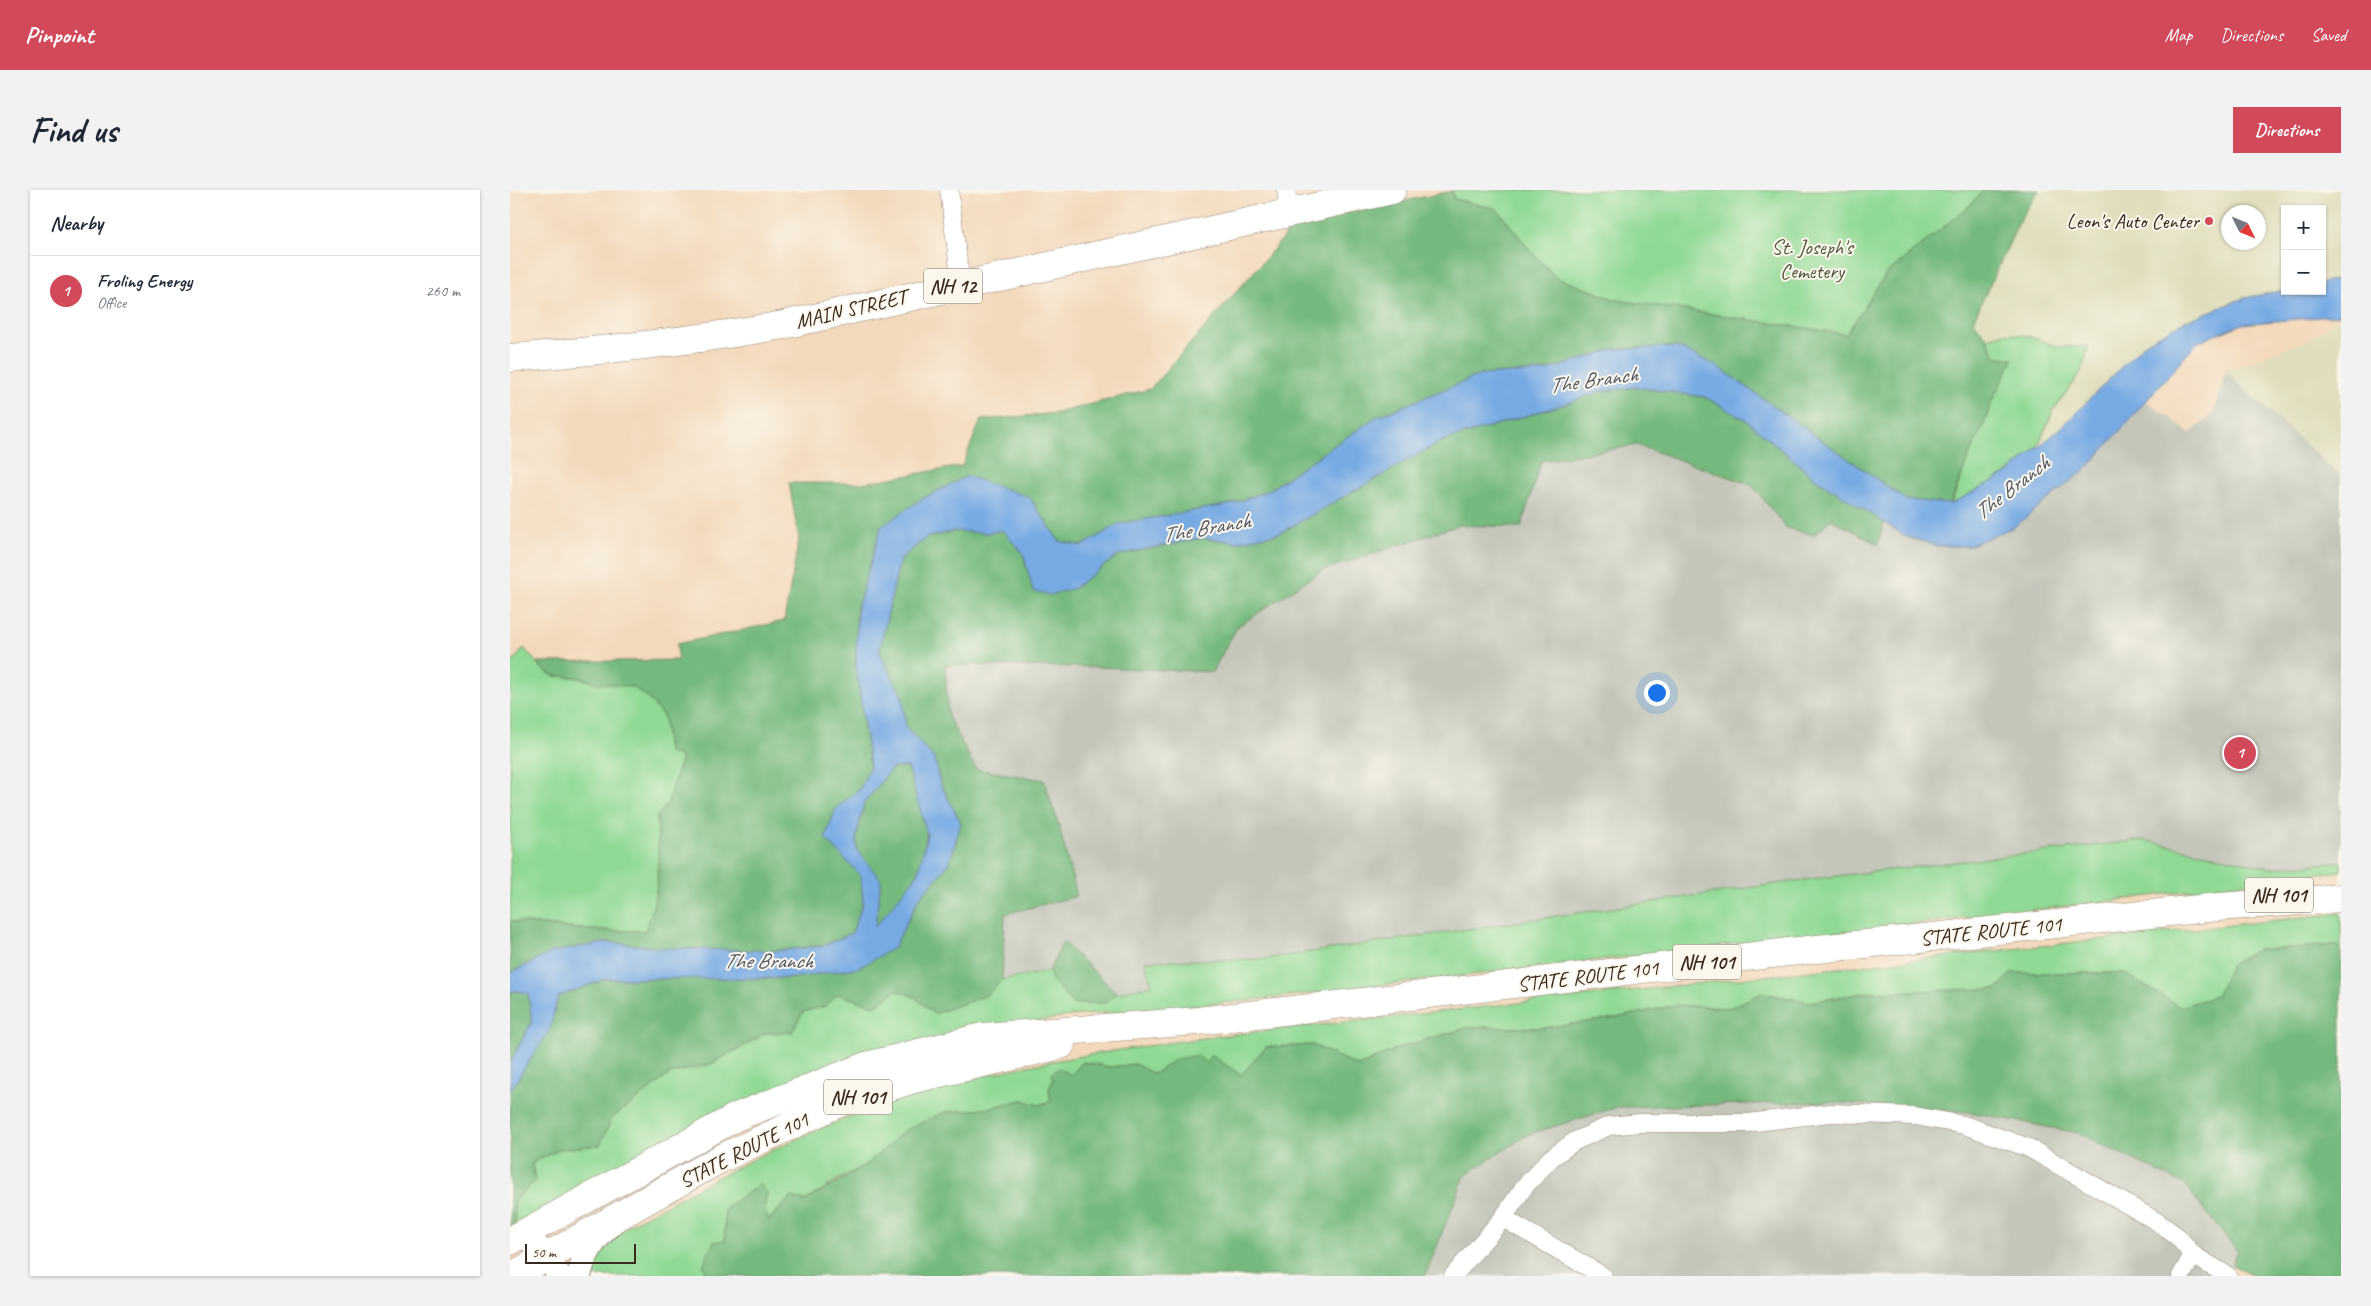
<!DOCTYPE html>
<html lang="en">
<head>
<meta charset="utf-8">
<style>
	:root { --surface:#fff; --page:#f2f2f3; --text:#1f2937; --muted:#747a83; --line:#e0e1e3; --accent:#d1495b }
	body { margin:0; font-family:Caveat,sans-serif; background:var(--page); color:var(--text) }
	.controls { position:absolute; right:15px; top:15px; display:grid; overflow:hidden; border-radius:0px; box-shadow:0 1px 4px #0004 }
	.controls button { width:45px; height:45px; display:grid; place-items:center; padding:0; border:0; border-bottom:1px solid var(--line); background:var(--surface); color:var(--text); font:25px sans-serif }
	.compass { position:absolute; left:1711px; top:15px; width:45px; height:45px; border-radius:50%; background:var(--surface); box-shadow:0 1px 4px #0004; rotate:133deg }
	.scale { position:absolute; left:15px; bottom:12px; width:111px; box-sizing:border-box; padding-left:5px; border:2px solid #3b2a1e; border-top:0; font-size:14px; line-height:18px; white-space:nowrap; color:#3b2a1e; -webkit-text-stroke:4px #fbf7ec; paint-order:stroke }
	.you { position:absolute; left:1146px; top:502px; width:18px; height:18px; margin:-12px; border:4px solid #fff; border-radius:50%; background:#1a73e8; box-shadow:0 0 0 8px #1a73e833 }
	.badge { display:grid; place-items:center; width:32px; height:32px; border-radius:50%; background:var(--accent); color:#fff; font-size:16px; font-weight:700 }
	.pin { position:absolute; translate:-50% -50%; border:2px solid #fff; box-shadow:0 1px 5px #0006 }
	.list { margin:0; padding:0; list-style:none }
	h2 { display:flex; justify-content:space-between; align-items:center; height:65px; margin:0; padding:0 20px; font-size:21px }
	h2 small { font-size:16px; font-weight:400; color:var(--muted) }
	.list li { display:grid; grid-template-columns:32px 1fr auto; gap:15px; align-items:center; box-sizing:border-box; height:70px; padding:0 20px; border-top:1px solid var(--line) }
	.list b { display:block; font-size:19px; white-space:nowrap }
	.list p { margin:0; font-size:16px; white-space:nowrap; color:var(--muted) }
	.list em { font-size:16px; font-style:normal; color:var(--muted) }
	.map { position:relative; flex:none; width:1831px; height:1086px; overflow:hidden; border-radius:0px }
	header { display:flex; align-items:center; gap:30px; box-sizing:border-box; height:70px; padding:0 25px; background:var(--accent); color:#fff }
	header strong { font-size:24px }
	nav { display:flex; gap:28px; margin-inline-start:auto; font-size:18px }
	.intro { display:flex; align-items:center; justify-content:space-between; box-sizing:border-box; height:120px; padding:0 30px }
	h1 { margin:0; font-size:35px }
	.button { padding:12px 22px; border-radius:0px; background:var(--accent); color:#fff; font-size:18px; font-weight:700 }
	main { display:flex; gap:30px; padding:0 30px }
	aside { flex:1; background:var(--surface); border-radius:0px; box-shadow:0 1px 4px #0004 }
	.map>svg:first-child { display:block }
</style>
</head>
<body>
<header>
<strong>Pinpoint</strong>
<nav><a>Map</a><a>Directions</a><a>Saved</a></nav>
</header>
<div class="intro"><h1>Find us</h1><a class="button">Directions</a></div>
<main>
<aside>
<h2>Nearby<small></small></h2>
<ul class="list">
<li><span class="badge">1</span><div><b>Froling Energy</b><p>Office</p></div><em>260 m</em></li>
</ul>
</aside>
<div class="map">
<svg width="1831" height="1086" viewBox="0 0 1831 1086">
	<rect width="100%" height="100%" fill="#fbf7ec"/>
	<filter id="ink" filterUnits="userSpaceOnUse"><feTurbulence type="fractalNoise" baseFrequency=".02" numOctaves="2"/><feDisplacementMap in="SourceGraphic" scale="10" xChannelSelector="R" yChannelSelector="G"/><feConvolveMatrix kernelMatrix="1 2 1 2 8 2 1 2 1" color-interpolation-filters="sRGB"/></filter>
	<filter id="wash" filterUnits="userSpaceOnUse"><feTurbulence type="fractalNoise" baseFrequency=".0096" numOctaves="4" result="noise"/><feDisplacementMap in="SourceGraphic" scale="20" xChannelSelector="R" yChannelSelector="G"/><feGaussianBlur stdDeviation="1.12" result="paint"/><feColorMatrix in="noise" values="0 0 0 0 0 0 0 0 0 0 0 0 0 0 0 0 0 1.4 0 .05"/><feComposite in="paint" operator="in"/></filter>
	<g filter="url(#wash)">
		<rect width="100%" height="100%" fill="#f3d9bb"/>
		<g fill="#dfddbb" fill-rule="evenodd">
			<path d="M1529 0H1831V89L1812 92V19H1775V100L1734 108 1551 238 1527 258 1544 219 1570 184 1549 157 1518 146 1495 143 1477 148 1463 131 1512 26ZM1718 22H1748V52H1718Z"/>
			<path d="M1831 128V286L1715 182 1798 150Z"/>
		</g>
		<g fill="#c3c6b9">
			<path d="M1715 182 1831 286V672L1761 678 1633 650 1293 690 754 769 635 771 642 795 607 803 553 752 539 781 492 790 495 724 567 706 549 636 534 590 466 580 438 526 435 475 587 477 702 482 727 437 811 381 949 335 1011 337 1031 271 1127 255 1242 296 1276 338 1321 329 1368 354 1374 332 1397 347 1428 356H1459L1504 337 1577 278 1636 212 1662 229 1679 244 1704 223Z"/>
			<path d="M1319 912 1460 922 1568 943 1674 994 1727 1061 1717 1086H915L955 985 1019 944 1108 917Z"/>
		</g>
		<g fill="#90d994" stroke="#668259">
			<path d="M942 0H1474L1457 18 1377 83 1336 144 1107 110 1047 88 1019 59 987 19 944 9Z"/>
			<path d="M1495 143 1518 146 1549 157 1579 156 1570 184 1544 219 1527 258 1497 283 1441 314 1461 261 1473 237 1482 210 1503 170 1485 166 1477 148Z"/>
			<path d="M14 458 33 480 44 486 64 487 90 493 123 497 137 507 154 527 158 562 172 567 157 615 147 626C149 665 151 704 135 741L79 740 0 731V475Z"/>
			<path d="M1633 650 1761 678 1831 672V681L1593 712 735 811 560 826 451 845 5 1034 4 1011 25 991 22 973 50 959 90 955 102 928 160 884 201 874 256 843 282 842 293 822 316 816 328 804 365 816 386 800 405 807 424 824 477 805 492 790 539 781 542 790 595 813 607 803 642 795 635 771 754 769 1293 690Z"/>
			<path d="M1831 723V759L1826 755 1747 760 1721 775 1707 806 1670 818 1614 783H1501L1487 799 1360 802 1299 812 1253 803 1219 818 1166 815 1106 828 1033 838 960 837 891 857 848 876 803 855 756 857 731 885 702 866 727 977 665 870 644 884 625 874 600 877 573 872 561 885 543 890 539 899 541 911 529 915 512 910 397 939 357 974 327 990 295 1011 281 1007 258 1030 254 1020 257 1003 215 1018V1050L193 1075 198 1086H79C85 1045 134 1028 166 1010 241 968 319 931 400 906 500 874 605 860 708 846Z"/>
		</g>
		<g fill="#74b97e" stroke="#58724e">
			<path d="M1474 0H1529L1512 26 1463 131 1477 148 1485 166 1503 169 1482 210 1473 237 1461 261 1440 314 1396 310 1207 176 1167 157 1104 159 1035 181 970 185 866 227 759 300 722 314 608 334 572 356 549 351 519 307 371 337 347 419 346 476 360 577 350 599 326 618 315 648 351 686 353 712 342 743 313 756 264 761 151 758 98 752 42 762 0 783V731L79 740 135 741C151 704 149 665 147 626L157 615 172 567 158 562 154 527 137 507 123 497 90 493 64 487 44 486 33 480 27 472 168 470 167 454 274 431 289 349 279 293H352L452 276 471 230 547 223 640 199 758 66 784 34 942 1 944 9 987 19 1019 59 1047 88 1107 110 1336 144 1377 83 1457 18Z"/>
			<path d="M1126 197 1195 207 1236 230 1306 289 1374 332 1368 354 1321 329 1304 345 1276 338 1242 295 1127 255 1031 271 1011 337 949 335 811 381 727 437 702 482 587 477 435 475 438 526 466 579 534 590 549 636 567 706 495 724 492 790 477 805 424 824 405 807 386 800 365 816 328 804 316 816 293 822 282 842 256 843 201 874 160 884 102 928 90 955 50 959 22 973 25 991 4 1011 5 1034 0 1042V901L40 839 48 807 95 789 283 788 384 758 409 708 439 674 451 633 430 593 424 568 396 538 392 506 369 462 390 369 416 348 445 341 477 343 492 340 513 363 523 401 564 398 608 365 691 348 727 352 770 343 932 251 1052 215 1088 202Z"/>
			<path d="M398 577 417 644 408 684 365 738 366 727 355 672 347 660 346 649 354 613 382 578Z"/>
			<path d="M553 752 607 803 596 813 563 814 542 790 539 781Z"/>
			<path d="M1826 755 1831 759V1086H1743L1722 1075 1727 1061 1674 994 1568 943 1460 922 1319 912 1108 917 1019 944 955 985 915 1086H198L193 1075 204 1052 215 1050V1018L250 994 257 1003 254 1020 259 1030 281 1007 295 1011 357 974 397 939 434 922 474 919 512 910 529 915 541 911 539 899 543 890 541 884 549 878 561 885 573 872 600 877 625 874 644 884 666 869 688 865 696 873 701 865 731 885 756 857 803 855 848 876 891 857 960 837 1033 838 1106 828 1166 815 1219 818 1253 803 1299 812 1360 802 1487 799 1501 783H1614L1670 817 1706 806 1721 775 1747 760Z"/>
			<path d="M8 801 18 804 22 831 0 873V802Z"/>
		</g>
		<path fill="#77aae3" stroke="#596a80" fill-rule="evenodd" d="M1831 89V125L1733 134 1688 152 1577 278 1504 337 1459 356H1428L1397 347 1306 289 1236 230 1195 207 1126 197 1088 202 1052 215 932 251 770 343 727 352 691 348 608 365 564 398 540 405 523 401 513 363 492 340 477 343 444 341 416 348 390 369 369 462 392 506 396 538 424 568 430 593 451 633 439 674 409 708 384 758 348 778 283 788 95 789 48 807 40 839 0 901V873L22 831 18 804 8 801 0 802V783L42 762 98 752 152 758 264 761 313 756 342 743 353 712 351 686 315 648 326 618 350 599 360 577 346 476 347 419 371 337 410 310 457 286 519 307 549 351 572 356 608 334 722 314 759 300 866 227 970 185 1035 181 1104 159 1167 157 1207 176 1396 310 1441 314 1498 283 1551 238 1635 153 1675 131 1734 108 1775 100 1812 101V92ZM398 577 417 644 408 684 365 737 371 690 347 660 346 649 354 613 382 578Z"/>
	</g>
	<g filter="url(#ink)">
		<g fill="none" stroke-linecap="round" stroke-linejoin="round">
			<defs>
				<g id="street">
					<path d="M439 0 451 95"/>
					<path d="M776 0 779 23"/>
					<path d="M993 1028 1093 1086"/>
					<path d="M943 1086 993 1028 1014 997 1041 968 1065 951 1099 936 1130 933H1238L1320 923 1405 926 1454 935 1519 958 1646 1031 1668 1047 1683 1065 1718 1086"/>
					<path d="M1671 1086 1683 1065"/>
				</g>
				<g id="secondary">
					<path d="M13 1044 37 1065 49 1086"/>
					<path d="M69 1086C73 1066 86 1046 102 1034"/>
				</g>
				<g id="highway">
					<path d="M0 168C92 161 182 151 273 135L882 0"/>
					<path d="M0 1051 226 927 356 876 472 847 688 831 1279 762 1708 717 1831 708"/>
					<path d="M2 1086 210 969 324 915 404 889 551 855"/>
				</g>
			</defs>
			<use href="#street" stroke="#97826c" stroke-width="19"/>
			<use href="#secondary" stroke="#97826c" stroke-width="26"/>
			<use href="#highway" stroke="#97826c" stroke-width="29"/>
			<use href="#street" stroke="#fff" stroke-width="18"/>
			<use href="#secondary" stroke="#fff" stroke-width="24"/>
			<use href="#highway" stroke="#fff" stroke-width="28"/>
		</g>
	</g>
	<circle fill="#d1495b" stroke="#fbf7ec" stroke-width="2" cx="1699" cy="31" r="5"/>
	<g text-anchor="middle" stroke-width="4" stroke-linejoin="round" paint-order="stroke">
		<g fill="#fbf7ec" stroke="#75685c" stroke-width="1">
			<rect x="414" y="78.5" width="58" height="35" rx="4"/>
			<rect x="1735" y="687.5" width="68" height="35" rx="4"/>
			<rect x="1163" y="754.5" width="68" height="35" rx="4"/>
			<rect x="314" y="889.5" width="68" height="35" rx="4"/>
		</g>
		<g font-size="20" font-weight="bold" fill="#3b2a1e">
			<text x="443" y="103">NH 12</text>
			<text x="1769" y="712">NH 101</text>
			<text x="1197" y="779">NH 101</text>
			<text x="348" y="914">NH 101</text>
		</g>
		<g font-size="21" fill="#3b2a1e" stroke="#fbf7ec" text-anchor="end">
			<text x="1689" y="38">Leon's Auto Center</text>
		</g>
		<g font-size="21" fill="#50563c" stroke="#fbf7ec">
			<text x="1302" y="64">St. Joseph's<tspan x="1302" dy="24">Cemetery</tspan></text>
		</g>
		<g font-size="21" fill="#3b2a1e" stroke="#fbf7ec">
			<text transform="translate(341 119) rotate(-13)" y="7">MAIN STREET</text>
			<text transform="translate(1481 741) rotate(-6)" y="7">STATE ROUTE 101</text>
			<text transform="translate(1078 786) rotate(-7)" y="7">STATE ROUTE 101</text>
			<text transform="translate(234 960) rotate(-27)" y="7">STATE ROUTE 101</text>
		</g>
		<g font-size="22" font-style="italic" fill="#505763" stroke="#fbf7ec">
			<text transform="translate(1083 189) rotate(-8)" y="8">The Branch</text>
			<text transform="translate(1501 297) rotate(-38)" y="8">The Branch</text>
			<text transform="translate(696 337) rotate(-10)" y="8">The Branch</text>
			<text x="258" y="778">The Branch</text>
		</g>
	</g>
</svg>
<div class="controls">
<button>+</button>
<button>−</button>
</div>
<svg class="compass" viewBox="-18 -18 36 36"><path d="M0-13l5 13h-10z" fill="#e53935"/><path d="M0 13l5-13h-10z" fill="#747a83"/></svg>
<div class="scale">50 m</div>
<div class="you"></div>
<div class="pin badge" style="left:1730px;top:563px">1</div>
</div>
</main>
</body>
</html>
